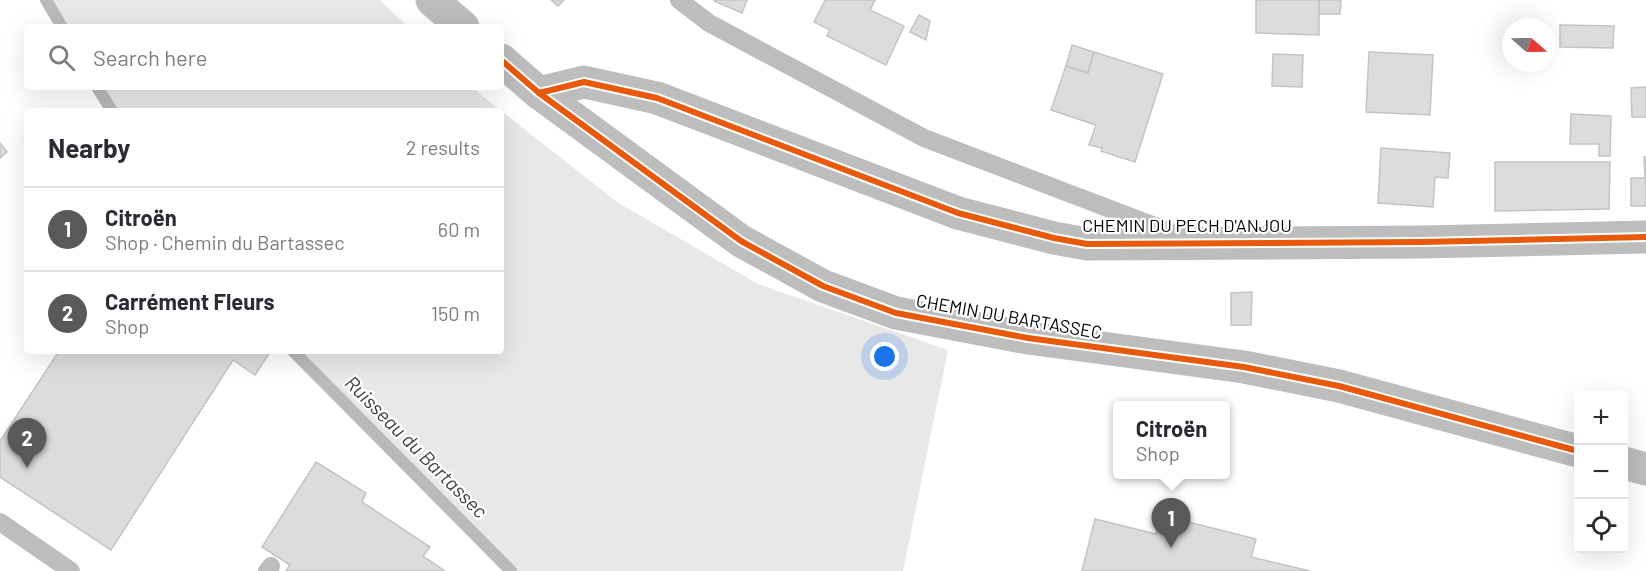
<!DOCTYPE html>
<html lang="en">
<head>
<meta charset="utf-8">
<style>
	:root { --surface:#fff; --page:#f7f7f7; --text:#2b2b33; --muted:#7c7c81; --line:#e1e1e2; --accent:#595959 }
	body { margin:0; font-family:Barlow,sans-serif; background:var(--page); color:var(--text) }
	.controls { position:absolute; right:18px; bottom:18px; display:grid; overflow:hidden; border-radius:6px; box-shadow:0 6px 24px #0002 }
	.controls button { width:54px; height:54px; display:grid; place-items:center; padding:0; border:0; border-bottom:2px solid var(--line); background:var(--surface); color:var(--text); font:30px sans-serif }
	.compass { position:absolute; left:1502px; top:18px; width:54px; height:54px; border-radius:50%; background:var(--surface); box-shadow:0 6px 24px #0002; rotate:110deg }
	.you { position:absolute; left:885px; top:357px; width:21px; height:21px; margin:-15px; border:4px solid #fff; border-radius:50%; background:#1a73e8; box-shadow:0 0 0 9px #1a73e833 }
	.badge { display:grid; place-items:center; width:39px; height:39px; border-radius:50%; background:var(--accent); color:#fff; font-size:20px; font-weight:700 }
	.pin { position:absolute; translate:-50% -50px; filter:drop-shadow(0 2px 3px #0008) }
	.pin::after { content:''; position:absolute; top:32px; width:21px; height:18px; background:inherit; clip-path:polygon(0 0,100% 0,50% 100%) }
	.popup { position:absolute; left:1113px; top:401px; width:117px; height:78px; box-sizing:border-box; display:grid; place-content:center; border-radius:6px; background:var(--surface); filter:drop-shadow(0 2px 4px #0005); font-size:20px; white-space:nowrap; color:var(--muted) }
	.popup b { font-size:22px; color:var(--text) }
	.popup::after { content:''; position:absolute; left:50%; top:100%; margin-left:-12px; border:12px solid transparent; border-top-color:var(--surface) }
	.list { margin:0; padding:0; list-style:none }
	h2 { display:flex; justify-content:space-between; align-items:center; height:78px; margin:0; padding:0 24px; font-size:26px }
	h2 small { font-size:20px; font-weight:400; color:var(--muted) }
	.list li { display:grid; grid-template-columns:39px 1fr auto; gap:18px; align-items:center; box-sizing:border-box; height:84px; padding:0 24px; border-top:2px solid var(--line) }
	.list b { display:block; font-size:22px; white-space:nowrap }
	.list p { margin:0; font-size:20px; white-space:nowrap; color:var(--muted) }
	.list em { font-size:20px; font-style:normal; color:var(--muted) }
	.icon { flex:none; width:33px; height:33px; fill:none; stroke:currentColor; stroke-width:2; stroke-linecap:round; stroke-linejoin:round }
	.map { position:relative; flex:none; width:1646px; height:571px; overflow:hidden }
	.search { position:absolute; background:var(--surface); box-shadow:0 6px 24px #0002; left:24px; top:24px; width:480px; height:66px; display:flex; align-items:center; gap:15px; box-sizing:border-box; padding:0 21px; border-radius:6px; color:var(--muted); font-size:22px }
	.panel { position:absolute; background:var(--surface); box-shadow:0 6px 24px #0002; left:24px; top:108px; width:480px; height:246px; border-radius:6px }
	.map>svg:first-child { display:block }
</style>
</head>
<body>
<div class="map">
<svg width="1646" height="571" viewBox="0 0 1646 571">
	<rect width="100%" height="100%" fill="#fff"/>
	<g fill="#e8e8e8">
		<path d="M46 0H380L408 27H62Z"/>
		<path d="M97 87H471L617 202 758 284 948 350 903 571H511L293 351H501V111H112Z"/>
	</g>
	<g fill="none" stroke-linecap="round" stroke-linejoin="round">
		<g stroke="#bababa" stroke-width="12">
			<path d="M46 0 62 27"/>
			<path d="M97 87 112 111"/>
			<path d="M293 351 511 571"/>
		</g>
	</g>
	<g fill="#dcdcdc" stroke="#c4c4c4" stroke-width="1.5">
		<path d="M551 0H564L558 6Z"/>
		<path d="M714 0H747L742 13 714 1Z"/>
		<path d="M825 0H875L870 10 904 26 886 65 827 36 830 30 814 22Z"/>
		<path d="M1256 0H1319V35L1256 33Z"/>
		<path d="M1319 0H1341L1340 14H1319Z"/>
		<path d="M919 15 930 21 926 40 910 32Z"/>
		<path d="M1560 25 1614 26 1613 48 1560 47Z"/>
		<path d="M1072 45 1094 52 1088 73 1066 66Z"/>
		<path d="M1094 52 1163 74 1135 162 1101 151 1102 148 1089 145 1096 125 1051 110 1066 66 1088 73Z"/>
		<path d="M1369 52 1433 55 1430 115 1366 112Z"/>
		<path d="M1273 54 1303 55 1302 87 1272 86Z"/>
		<path d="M1646 87V117H1632L1631 88Z"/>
		<path d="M1571 114 1611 116 1610 156H1599V144H1570Z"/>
		<path d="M0 143 7 152 0 158Z"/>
		<path d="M1381 148 1450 153 1448 178 1435 177 1433 207 1378 203Z"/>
		<path d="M1644 157H1646V206H1631V178H1645Z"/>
		<path d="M1495 162H1610L1609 209 1495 211Z"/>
		<path d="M1252 292 1251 325H1231V293Z"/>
		<path d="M59 351H269L270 352 255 375 233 360 111 550 0 477V441Z"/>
		<path d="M316 462 366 493 362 502 430 547 423 556 445 571H286L290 565 262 547Z"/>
		<path d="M1161 515 1256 539 1251 557 1310 571H1082L1095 519 1156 534Z"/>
	</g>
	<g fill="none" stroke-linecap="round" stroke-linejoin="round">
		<g stroke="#bdbdbd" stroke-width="18">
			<path d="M679 0 709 23 924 138 1181 236"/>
			<path d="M0 522 71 571"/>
			<path d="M267 571 271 566"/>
		</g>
		<g stroke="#bdbdbd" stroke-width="33">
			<path d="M432 0 463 27"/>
			<path d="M501 60 539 93 741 241 823 286 896 313 1028 338 1244 367 1339 386 1578 451"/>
			<path d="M539 93 584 82 657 98 958 213 1054 238 1087 244 1422 242 1646 237"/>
			<path d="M1624 463 1646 469"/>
		</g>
		<defs>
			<g id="cycleway">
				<path d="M501 60 539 93 741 241 823 286 896 313 1028 338 1244 367 1339 386 1578 451"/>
				<path d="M539 93 584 82 657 98 958 213 1054 238 1087 244 1422 242 1646 237"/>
			</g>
		</defs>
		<use href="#cycleway" stroke="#fff" stroke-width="10"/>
		<use href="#cycleway" stroke="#e8590c" stroke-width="6"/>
	</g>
	<g text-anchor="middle" stroke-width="4.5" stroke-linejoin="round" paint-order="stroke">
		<g font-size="18" fill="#000" stroke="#fff">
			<text x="1187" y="232">CHEMIN DU PECH D'ANJOU</text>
			<text transform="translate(1009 317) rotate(10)" y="6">CHEMIN DU BARTASSEC</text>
		</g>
		<g font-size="20" font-style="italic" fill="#3e3e3e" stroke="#fff">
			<text transform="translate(416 447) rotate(45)" y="7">Ruisseau du Bartassec</text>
		</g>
	</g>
</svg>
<div class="controls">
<button>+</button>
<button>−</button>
<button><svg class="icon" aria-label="locate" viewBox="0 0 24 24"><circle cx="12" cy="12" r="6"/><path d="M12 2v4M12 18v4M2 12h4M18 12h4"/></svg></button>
</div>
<svg class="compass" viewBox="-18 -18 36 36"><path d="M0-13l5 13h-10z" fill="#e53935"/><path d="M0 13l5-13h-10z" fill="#7c7c81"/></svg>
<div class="you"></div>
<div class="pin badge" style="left:1171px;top:548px">1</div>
<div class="popup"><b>Citroën</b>Shop</div>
<div class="pin badge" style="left:27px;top:468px">2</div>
<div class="search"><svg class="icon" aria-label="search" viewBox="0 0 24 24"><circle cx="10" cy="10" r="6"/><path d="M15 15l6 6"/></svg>Search here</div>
<section class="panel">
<h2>Nearby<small>2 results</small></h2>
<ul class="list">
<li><span class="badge">1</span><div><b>Citroën</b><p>Shop · Chemin du Bartassec</p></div><em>60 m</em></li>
<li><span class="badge">2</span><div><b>Carrément Fleurs</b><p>Shop</p></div><em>150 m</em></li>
</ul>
</section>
</div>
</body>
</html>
